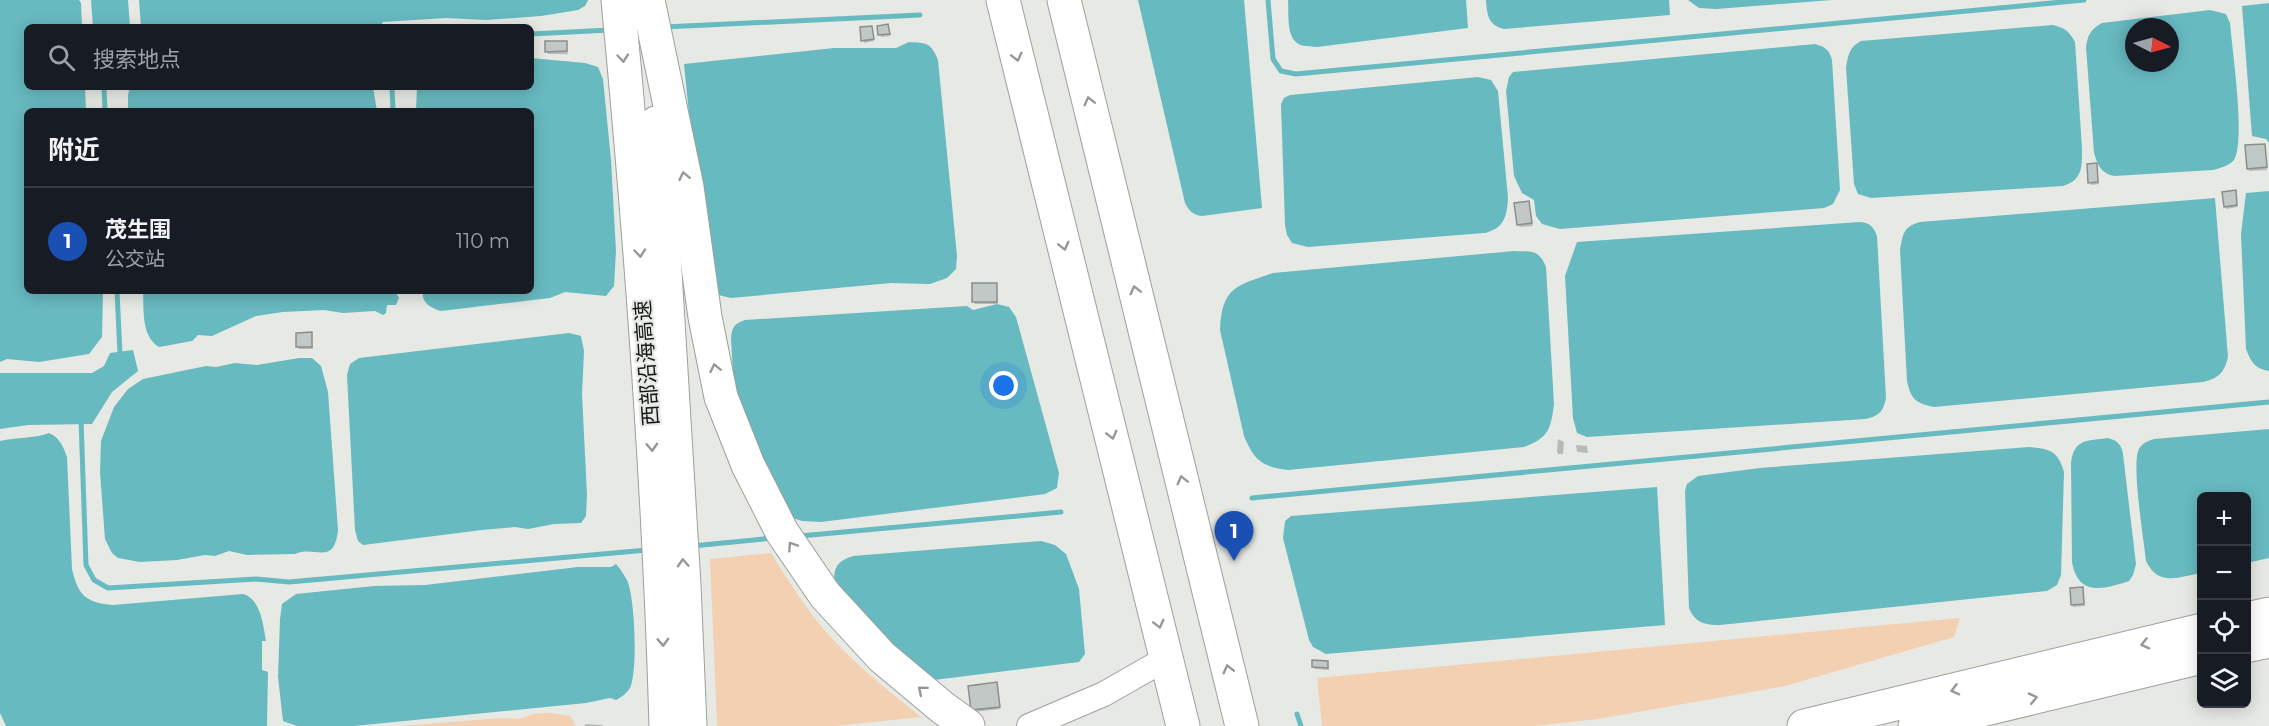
<!DOCTYPE html>
<html lang="zh">
<head>
<meta charset="utf-8">
<style>
	:root { --surface:#171b24; --page:#20242c; --text:#f1f3f6; --muted:#9ea1a6; --line:#363941; --accent:#8c9099 }
	body { margin:0; font-family:Montserrat,"Noto Sans SC",sans-serif; background:var(--page); color:var(--text) }
	.controls { position:absolute; right:18px; bottom:18px; display:grid; overflow:hidden; border-radius:9px; box-shadow:0 3px 15px #0003 }
	.controls button { width:54px; height:54px; display:grid; place-items:center; padding:0; border:0; border-bottom:2px solid var(--line); background:var(--surface); color:var(--text); font:30px sans-serif }
	.compass { position:absolute; left:2125px; top:18px; width:54px; height:54px; border-radius:50%; background:var(--surface); box-shadow:0 3px 15px #0003; rotate:96deg }
	.you { position:absolute; left:1004px; top:386px; width:21px; height:21px; margin:-15px; border:4px solid #fff; border-radius:50%; background:#1a73e8; box-shadow:0 0 0 9px #1a73e833 }
	.badge { display:grid; place-items:center; width:39px; height:39px; border-radius:50%; background:var(--accent); color:#fff; font-size:20px; font-weight:700 }
	.pin { position:absolute; translate:-50% -50px; filter:drop-shadow(0 2px 3px #0008) }
	.pin::after { content:''; position:absolute; top:32px; width:21px; height:18px; background:inherit; clip-path:polygon(0 0,100% 0,50% 100%) }
	.list { margin:0; padding:0; list-style:none }
	h2 { display:flex; justify-content:space-between; align-items:center; height:78px; margin:0; padding:0 24px; font-size:26px }
	h2 small { font-size:20px; font-weight:400; color:var(--muted) }
	.list li { display:grid; grid-template-columns:39px 1fr auto; gap:18px; align-items:center; box-sizing:border-box; height:108px; padding:0 24px; border-top:2px solid var(--line) }
	.list b { display:block; font-size:22px; white-space:nowrap }
	.list p { margin:0; font-size:20px; white-space:nowrap; color:var(--muted) }
	.list em { font-size:20px; font-style:normal; color:var(--muted) }
	.icon { flex:none; width:33px; height:33px; fill:none; stroke:currentColor; stroke-width:2; stroke-linecap:round; stroke-linejoin:round }
	.map { position:relative; flex:none; width:2269px; height:726px; overflow:hidden }
	.search { position:absolute; background:var(--surface); box-shadow:0 3px 15px #0003; left:24px; top:24px; width:510px; height:66px; display:flex; align-items:center; gap:15px; box-sizing:border-box; padding:0 21px; border-radius:9px; color:var(--muted); font-size:22px }
	.panel { position:absolute; background:var(--surface); box-shadow:0 3px 15px #0003; left:24px; top:108px; width:510px; height:186px; border-radius:9px }
	.map>svg:first-child { display:block }
</style>
</head>
<body>
<div class="map">
<svg width="2269" height="726" viewBox="0 0 2269 726">
	<rect width="100%" height="100%" fill="#e6e9e4"/>
	<g fill="#f3d0b1">
		<path d="M771 553C788 580 806 609 827 633 855 665 889 691 921 717L835 726H717L710 559Z"/>
		<path d="M1960 618 1954 637 1785 686 1598 719 1534 726H1322L1317 678Z"/>
		<path d="M551 713 570 716 576 726H401L501 718 520 719 533 714Z"/>
	</g>
	<g fill="#67bac0" fill-rule="evenodd">
		<path d="M0 0H79L81 3 82 27H27V87H85L86 111H27V291H103L102 337 89 354 39 362 7 359 0 362Z"/>
		<path d="M91 0H128L130 27H93Z"/>
		<path d="M139 0H588L585 6 578 10 541 16 486 20 446 18 383 22 380 27H141Z"/>
		<path d="M1138 0H1244L1262 208 1202 216C1193 215 1189 211 1185 203Z"/>
		<path d="M1288 0H1466L1468 28 1317 47C1311 46 1302 47 1297 43 1286 35 1289 12 1288 0Z"/>
		<path d="M1486 0H1669L1670 15 1504 29C1488 25 1487 15 1486 0Z"/>
		<path d="M1688 0H1832L1716 9 1699 8Z"/>
		<path d="M2269 3V143L2266 139 2252 136 2242 6Z"/>
		<path d="M2210 10 2226 14 2230 23C2232 48 2246 143 2234 160 2229 166 2220 168 2213 170L2114 176C2101 173 2098 166 2094 153L2086 47C2088 35 2090 30 2102 23ZM2134 27H2170V63H2134Z"/>
		<path d="M2053 25C2065 28 2069 31 2075 42L2082 148C2082 166 2083 180 2063 186L1871 198 1858 194 1854 184 1846 68C1848 56 1849 47 1861 41Z"/>
		<path d="M909 42C926 43 931 42 938 60L957 256 956 269 947 278 930 284 891 283 731 298 710 293 703 253 684 64 834 48H896Z"/>
		<path d="M1815 44C1826 47 1829 50 1832 60L1840 190 1833 204 1824 208 1560 229 1542 224 1536 216 1534 200 1522 193 1514 176 1506 91 1509 77 1513 72Z"/>
		<path d="M531 58 585 63 598 67 603 79 611 160 616 251 614 286 606 296 565 292 550 298 441 311C431 308 421 303 423 291H531V111H416L417 87H531Z"/>
		<path d="M1478 77 1491 80 1498 91 1508 198C1507 216 1504 229 1484 233L1308 247 1292 243 1287 235 1285 225 1281 104 1284 98 1290 95Z"/>
		<path d="M130 87H373L377 111H128V95Z"/>
		<path d="M2269 191V371C2255 369 2251 362 2246 349L2241 234 2246 193Z"/>
		<path d="M2215 198 2228 357C2224 373 2219 378 2203 382L1934 407C1915 403 1911 399 1907 381L1900 250C1903 234 1903 227 1920 222Z"/>
		<path d="M1860 222C1870 223 1873 226 1877 236L1886 398C1883 412 1879 416 1865 419L1587 437 1577 433 1573 418 1565 276 1577 242Z"/>
		<path d="M1514 251C1531 252 1539 249 1546 267L1554 404C1551 428 1549 438 1524 447L1288 470C1262 467 1254 460 1244 436L1220 330C1222 286 1237 286 1273 273Z"/>
		<path d="M143 291H395L399 298 396 305H387L386 313 383 315 375 311 343 313 324 310 283 312 256 316 212 336 198 335 192 341 159 347C141 336 144 310 143 291Z"/>
		<path d="M997 304 1009 307 1016 317 1059 473 1057 488 1045 494 821 522 802 521 787 516 735 407 731 339C732 327 734 324 745 320L967 306 973 310Z"/>
		<path d="M569 333 581 336 584 351 582 394 587 495 586 516 581 523 554 524 528 529 515 527 482 530 363 545 358 541 355 530 347 375 350 364 359 358Z"/>
		<path d="M133 350 138 371 112 392 92 424 28 425 0 429V373H92L104 366 110 353Z"/>
		<path d="M299 358H312L321 366 328 392 338 530C334 567 315 545 295 554L247 555 229 551 215 556 205 555 177 560 140 562 118 558 112 553 105 539 100 472 101 441 114 407 128 389 143 379 206 366 216 367 235 363 257 365Z"/>
		<path d="M2269 429V558L2247 563 2246 496H2202L2201 573C2179 577 2158 587 2146 561 2144 541 2131 463 2139 449 2142 443 2148 441 2154 439Z"/>
		<path d="M49 433C60 438 63 446 67 457L72 569C78 596 87 603 113 605L243 594C261 599 263 625 266 641H262V670L268 672 267 726H6L0 713V441C16 437 33 439 49 433Z"/>
		<path d="M2108 438C2118 441 2121 444 2123 454L2136 564 2133 575 2129 581C2102 590 2078 596 2072 562L2071 463C2074 438 2088 441 2108 438Z"/>
		<path d="M2029 447C2050 449 2058 451 2064 472L2061 575 2057 585 2047 591 1720 625C1705 625 1695 623 1689 608L1685 491 1687 484 1698 476 1760 468Z"/>
		<path d="M1657 487 1665 625 1326 654 1313 647 1309 640 1283 538 1285 521 1291 516Z"/>
		<path d="M1041 541 1055 545 1066 554 1079 589 1085 654 1079 662 918 682 834 581C834 565 839 561 853 556Z"/>
		<path d="M616 564C620 568 624 575 627 580 635 597 638 671 630 688 627 693 622 697 616 700L610 698 586 703 354 726H297L283 721 278 677 280 619 282 604 296 594 374 586 425 585 578 567H611Z"/>
	</g>
	<g fill="#0003">
		<path d="M888 26 890 36 881 37 879 27Z"/>
		<path d="M872 27 874 41 864 43 863 40Z"/>
		<path d="M566 43 568 54H548L547 51Z"/>
		<path d="M2264 145 2267 170 2249 171 2248 168Z"/>
		<path d="M2096 165 2099 184 2091 185 2090 182Z"/>
		<path d="M2235 192 2238 207 2226 209 2225 206Z"/>
		<path d="M1529 202 1533 226 1520 227 1518 225Z"/>
		<path d="M996 285 998 304H975L973 301Z"/>
		<path d="M311 334 313 349H299L298 347Z"/>
		<path d="M1558 439 1564 442 1563 454H1558L1557 451Z"/>
		<path d="M1576 445 1587 446 1588 453 1577 452Z"/>
		<path d="M2083 589 2085 606 2073 607 2072 604Z"/>
		<path d="M1327 662 1329 670 1315 669 1314 667Z"/>
		<path d="M996 684 1000 709 974 712 973 709Z"/>
		<path d="M585 724 602 725 603 726H585Z"/>
	</g>
	<g fill="none" stroke-linecap="round" stroke-linejoin="round">
		<g stroke="#67bac0" stroke-width="5">
			<path d="M1268 0 1273 59 1281 71 1296 74 2084 0"/>
			<path d="M664 27 920 15"/>
			<path d="M531 34 610 30"/>
			<path d="M104 87 105 111"/>
			<path d="M392 87 393 111"/>
			<path d="M117 291 120 354"/>
			<path d="M81 419 86 565 94 580 108 588 256 579 289 582 647 550"/>
			<path d="M1252 498 2269 402"/>
			<path d="M800 536 1061 512"/>
			<path d="M692 546 773 538"/>
			<path d="M1297 714 1301 726"/>
		</g>
	</g>
	<g fill="#c1c8c5" stroke="#898f8c" stroke-width="1.5">
		<path d="M888 24 890 34 878 35 877 26Z"/>
		<path d="M872 26 874 39 861 41 860 27Z"/>
		<path d="M545 41H567V51L545 52Z"/>
		<path d="M2265 144 2267 167 2247 169 2245 145Z"/>
		<path d="M2097 163 2098 182 2088 183 2087 164Z"/>
		<path d="M2236 190 2237 205 2224 207 2222 192Z"/>
		<path d="M1529 201 1532 223 1517 225 1514 203Z"/>
		<rect x="972" y="283" width="25" height="19"/>
		<path d="M312 332V347H296V333Z"/>
		<path d="M2083 587 2084 604 2071 605 2070 588Z"/>
		<path d="M1312 660 1328 661V668L1312 667Z"/>
		<path d="M997 682 1000 707 971 710 968 686Z"/>
	</g>
	<g fill="none" stroke-linecap="round" stroke-linejoin="round">
		<defs>
			<path id="minor" d="M1029 726 1104 694 1167 658"/>
			<g id="highway">
				<path d="M618 0C641 241 659 484 666 726"/>
				<path d="M1003 0 1183 726"/>
				<path d="M1064 0 1242 726"/>
				<path d="M649 5 687 187 705 317 721 397 748 465 782 532 825 595 882 657 943 708 968 726"/>
				<path d="M656 123 684 585 690 726"/>
				<path d="M2246 619 2269 614"/>
				<path d="M2246 646 2269 641"/>
				<path d="M1804 726 2202 630"/>
				<path d="M1915 726 2202 657"/>
			</g>
		</defs>
		<use href="#minor" stroke="#9da09b" stroke-width="26"/>
		<use href="#highway" stroke="#9da09b" stroke-width="35"/>
		<use href="#minor" stroke="#fff" stroke-width="24"/>
		<use href="#highway" stroke="#fff" stroke-width="33"/>
	</g>
	<defs><path id="oneway-chevron" d="M-2-3.5L2.5 0L-2 3.5" fill="none" stroke-width="1.6" stroke-linecap="round" stroke-linejoin="round" transform="scale(1.5)"/></defs>
	<g stroke="#969796">
		<use href="#oneway-chevron" transform="translate(1017 57) rotate(76)"/>
		<use href="#oneway-chevron" transform="translate(623 58) rotate(85)"/>
		<use href="#oneway-chevron" transform="translate(1089 101) rotate(-104)"/>
		<use href="#oneway-chevron" transform="translate(684 176) rotate(-102)"/>
		<use href="#oneway-chevron" transform="translate(1064 246) rotate(76)"/>
		<use href="#oneway-chevron" transform="translate(640 253) rotate(85)"/>
		<use href="#oneway-chevron" transform="translate(1135 290) rotate(-104)"/>
		<use href="#oneway-chevron" transform="translate(715 368) rotate(-102)"/>
		<use href="#oneway-chevron" transform="translate(1112 435) rotate(76)"/>
		<use href="#oneway-chevron" transform="translate(652 447) rotate(87)"/>
		<use href="#oneway-chevron" transform="translate(1182 480) rotate(-104)"/>
		<use href="#oneway-chevron" transform="translate(792 546) rotate(-124)"/>
		<use href="#oneway-chevron" transform="translate(683 563) rotate(-93)"/>
		<use href="#oneway-chevron" transform="translate(1159 624) rotate(76)"/>
		<use href="#oneway-chevron" transform="translate(663 642) rotate(88)"/>
		<use href="#oneway-chevron" transform="translate(2145 644) rotate(166)"/>
		<use href="#oneway-chevron" transform="translate(1228 669) rotate(-104)"/>
		<use href="#oneway-chevron" transform="translate(922 690) rotate(-140)"/>
		<use href="#oneway-chevron" transform="translate(1955 690) rotate(166)"/>
		<use href="#oneway-chevron" transform="translate(2033 698) rotate(-13)"/>
	</g>
	<g text-anchor="middle" stroke-width="4.5" stroke-linejoin="round" paint-order="stroke">
		<g font-size="21" fill="#151715" stroke="#e6e9e4">
			<text transform="translate(647 363) rotate(-94)" y="7">西部沿海高速</text>
		</g>
	</g>
</svg>
<div class="controls">
<button>+</button>
<button>−</button>
<button><svg class="icon" aria-label="locate" viewBox="0 0 24 24"><circle cx="12" cy="12" r="6"/><path d="M12 2v4M12 18v4M2 12h4M18 12h4"/></svg></button>
<button><svg class="icon" aria-label="layers" viewBox="0 0 24 24"><path d="M12 4l9 5-9 5-9-5zM3 14l9 5 9-5"/></svg></button>
</div>
<svg class="compass" viewBox="-18 -18 36 36"><path d="M0-13l5 13h-10z" fill="#e53935"/><path d="M0 13l5-13h-10z" fill="#9ea1a6"/></svg>
<div class="you"></div>
<div class="pin badge" style="left:1234px;top:561px;background:#1a4fb4">1</div>
<div class="search"><svg class="icon" aria-label="search" viewBox="0 0 24 24"><circle cx="10" cy="10" r="6"/><path d="M15 15l6 6"/></svg>搜索地点</div>
<section class="panel">
<h2>附近<small></small></h2>
<ul class="list">
<li><span class="badge" style="background:#1a4fb4">1</span><div><b>茂生围</b><p>公交站</p></div><em>110 m</em></li>
</ul>
</section>
</div>
</body>
</html>
